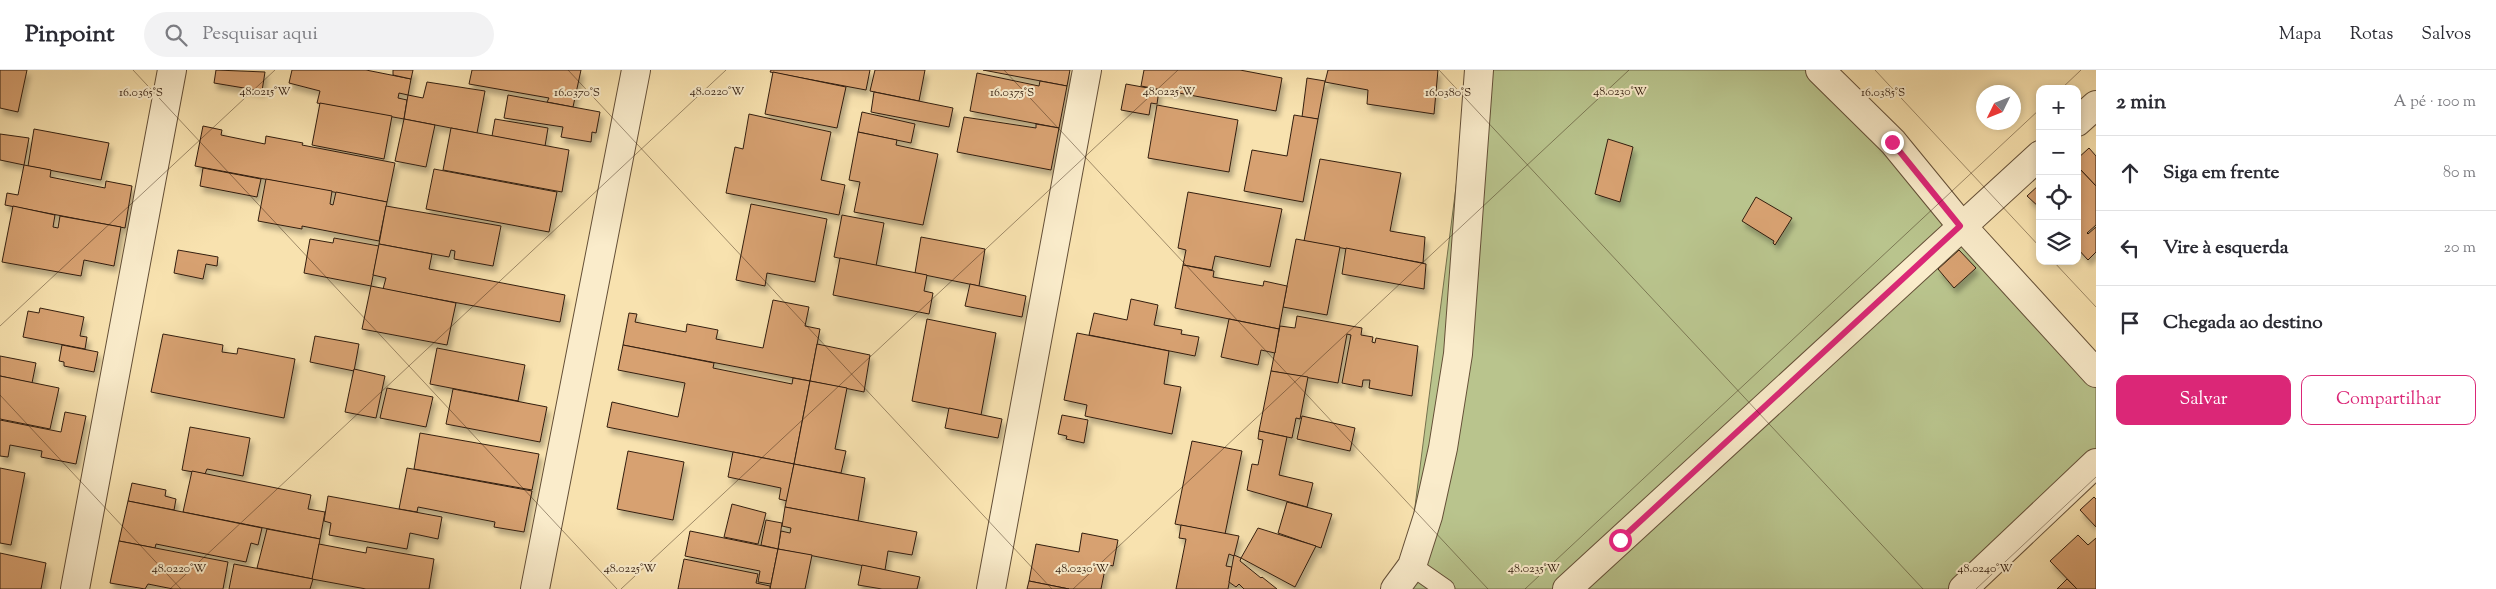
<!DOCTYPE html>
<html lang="pt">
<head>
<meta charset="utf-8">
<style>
	:root { --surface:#fff; --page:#f2f2f3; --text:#2b2b33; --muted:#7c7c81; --line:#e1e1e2; --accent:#db2777 }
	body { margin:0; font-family:"Sorts Mill Goudy",serif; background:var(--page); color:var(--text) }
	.controls { position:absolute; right:15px; top:15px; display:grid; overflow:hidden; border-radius:10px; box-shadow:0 2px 8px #0003 }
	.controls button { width:45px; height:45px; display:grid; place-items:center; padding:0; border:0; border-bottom:1px solid var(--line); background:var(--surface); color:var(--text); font:25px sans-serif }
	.compass { position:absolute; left:1976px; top:15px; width:45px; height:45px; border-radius:50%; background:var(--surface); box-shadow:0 2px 8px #0003; rotate:227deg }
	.stop { position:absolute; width:15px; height:15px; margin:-11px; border:4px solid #db2777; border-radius:50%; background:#fff }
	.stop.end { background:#db2777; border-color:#fff; box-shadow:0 1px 5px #0008 }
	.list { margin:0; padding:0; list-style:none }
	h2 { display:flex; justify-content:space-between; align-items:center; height:65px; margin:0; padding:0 20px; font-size:21px }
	h2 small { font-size:16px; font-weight:400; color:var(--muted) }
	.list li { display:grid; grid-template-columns:32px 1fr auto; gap:15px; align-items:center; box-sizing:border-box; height:75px; padding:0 20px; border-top:1px solid var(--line) }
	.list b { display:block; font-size:19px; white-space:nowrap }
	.list em { font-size:16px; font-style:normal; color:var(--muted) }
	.actions { display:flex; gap:10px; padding:15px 20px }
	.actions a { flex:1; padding:11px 0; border:1px solid var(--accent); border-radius:10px; text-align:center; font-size:18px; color:var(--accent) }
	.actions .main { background:var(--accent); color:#fff }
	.icon { flex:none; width:28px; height:28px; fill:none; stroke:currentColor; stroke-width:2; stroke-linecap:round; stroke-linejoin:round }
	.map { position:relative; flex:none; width:2096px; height:519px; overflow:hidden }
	header { display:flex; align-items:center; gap:30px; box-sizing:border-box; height:70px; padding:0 25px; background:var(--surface); border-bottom:1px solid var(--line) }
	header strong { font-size:24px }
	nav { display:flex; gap:28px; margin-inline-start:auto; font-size:18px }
	.search { width:350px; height:45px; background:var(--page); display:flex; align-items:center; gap:12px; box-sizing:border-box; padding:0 18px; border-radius:28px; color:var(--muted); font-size:19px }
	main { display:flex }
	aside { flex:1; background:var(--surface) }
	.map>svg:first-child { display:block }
</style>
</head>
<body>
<header>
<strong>Pinpoint</strong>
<div class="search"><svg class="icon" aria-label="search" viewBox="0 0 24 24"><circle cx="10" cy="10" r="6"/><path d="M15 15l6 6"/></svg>Pesquisar aqui</div>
<nav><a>Mapa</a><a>Rotas</a><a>Salvos</a></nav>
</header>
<main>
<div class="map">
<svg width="2096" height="519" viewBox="0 0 2096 519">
	<defs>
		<filter id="shadow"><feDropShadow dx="3" dy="5.5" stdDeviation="2.5" flood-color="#0004"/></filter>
	</defs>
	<rect width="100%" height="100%" fill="#f8e2af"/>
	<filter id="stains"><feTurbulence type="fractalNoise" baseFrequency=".004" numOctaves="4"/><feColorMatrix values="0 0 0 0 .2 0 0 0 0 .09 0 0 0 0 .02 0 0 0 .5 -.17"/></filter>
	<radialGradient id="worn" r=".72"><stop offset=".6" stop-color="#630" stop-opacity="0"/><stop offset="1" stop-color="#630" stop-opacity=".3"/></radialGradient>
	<path fill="#b9c48d" stroke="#76714e" d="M1471 0H1812L2096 303V393L1962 519H1381L1408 491Z"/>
	<g fill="#d7a171" stroke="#331e0f" filter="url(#shadow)">
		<path d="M0 0H27L18 42 0 38Z"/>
		<path d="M216 0 265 2 262 21 214 13Z"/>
		<path d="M292 0H366L411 9 408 25 399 23 398 28 407 30 404 49 317 33 320 21 289 13Z"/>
		<path d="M393 0H413L411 9 393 5Z"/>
		<path d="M472 0H581L573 37 547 32 549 28 469 14Z"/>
		<path d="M771 0H870L866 20 770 2Z"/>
		<path d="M875 0H925L919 31 870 21Z"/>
		<path d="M983 0H1070L1067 16Z"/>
		<path d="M1144 0H1240L1282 8 1276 41 1141 16Z"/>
		<path d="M1328 0H1438L1434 44 1367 34 1368 20 1325 12Z"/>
		<path d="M773 2 846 17 837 58 765 44Z"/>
		<path d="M977 3 1039 16 1040 11 1067 16 1059 58 970 41Z"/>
		<path d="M1307 8 1325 11 1318 49 1302 47Z"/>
		<path d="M427 12 485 21 477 63 404 49 408 25 423 28Z"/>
		<path d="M1126 14 1159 20 1157 34 1151 33 1149 45 1121 40Z"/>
		<path d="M874 22 953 38 949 57 871 42Z"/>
		<path d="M508 25 600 42 596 63 592 62 591 72 561 67 563 57 504 48Z"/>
		<path d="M320 33 392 46 384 89 312 75Z"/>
		<path d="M1157 35 1238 50 1229 102 1148 88Z"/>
		<path d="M862 42 915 54 911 73 858 62Z"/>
		<path d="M749 44 831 62 821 110 845 115 839 145 726 123 735 77 743 79Z"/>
		<path d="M1294 45 1318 49 1303 132 1244 121 1252 80 1287 86Z"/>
		<path d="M964 47 1036 58V54L1059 58 1051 100 957 82Z"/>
		<path d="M404 49 435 55 426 97 395 91Z"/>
		<path d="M495 49 548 58 545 76 492 66Z"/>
		<path d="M203 56 222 60 221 65 265 74 266 66 303 73 302 75 395 93 387 132 195 96Z"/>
		<path d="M451 58 569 80 562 122 443 100Z"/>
		<path d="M34 59 109 73 101 110 28 96Z"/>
		<path d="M858 62 897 70 896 75 938 84 923 155 854 142 860 112 849 110Z"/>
		<path d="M0 64 29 68 24 95 0 90Z"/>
		<path d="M1608 69 1633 77 1620 132 1595 124Z"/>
		<path d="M2089 78 2096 86V116L2077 96V89Z"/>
		<path d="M1320 89 1401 103 1390 161 1425 167 1423 193 1304 171Z"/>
		<path d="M24 95 51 100 50 107 105 118 106 111 132 116 125 158 5 135 7 123 18 125Z"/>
		<path d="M2077 96 2096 116V155L2087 163 2088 164 2096 157V182L2088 190 2077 178Z"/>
		<path d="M203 98 261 109 257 127 200 116Z"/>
		<path d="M434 99 557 122 549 162 426 139Z"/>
		<path d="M266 109 332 121 330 134 333 135 336 122 387 132 379 171 302 156V159L258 151Z"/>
		<path d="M2040 114V138L2027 126Z"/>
		<path d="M1188 122 1282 139 1270 197 1215 186 1212 200 1183 195 1186 180 1178 178Z"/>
		<path d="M1756 127 1792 148 1775 175 1773 173 1774 171 1742 151Z"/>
		<path d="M751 134 827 149 815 212 767 203 765 216 736 210Z"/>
		<path d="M13 136 55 145 53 157 58 158 60 146 121 157 114 196 84 190 81 206 2 192Z"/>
		<path d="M386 136 501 156 493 196 454 189 455 181 451 180 449 187 379 174Z"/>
		<path d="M842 145 884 153 876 196 834 187Z"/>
		<path d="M921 167 985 179 979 216 915 203Z"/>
		<path d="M334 168 379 176 371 216 304 203 310 169 333 173Z"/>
		<path d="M1296 169 1340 177 1327 245 1283 237Z"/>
		<path d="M379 174 432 184 429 199 565 225 560 252 383 219 386 208 373 205Z"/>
		<path d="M1346 178 1426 194 1424 219 1342 204Z"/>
		<path d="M178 180 218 187 217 196 206 194 203 209 174 203Z"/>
		<path d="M1959 180 1976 198 1954 218 1938 199Z"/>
		<path d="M840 188 927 205 924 221 933 223 929 244 833 225Z"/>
		<path d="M1183 195 1214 201 1213 207 1263 216 1264 211 1287 216 1279 259 1175 238Z"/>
		<path d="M970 214 1026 226 1022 247 965 236Z"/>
		<path d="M371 216 456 233 447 275 362 259Z"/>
		<path d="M1131 229 1158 235 1154 255 1182 260 1181 264 1199 267 1195 286 1089 265 1094 243 1127 250Z"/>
		<path d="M773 230 809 237 805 256 820 259 810 311 623 275 629 243 637 244 635 252 686 262 687 254 718 260 716 269 763 278Z"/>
		<path d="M40 238 84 247 80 266 87 267 85 279 23 267 28 241 39 243Z"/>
		<path d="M1297 246 1362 258 1361 265 1373 267 1372 272 1375 273 1376 268 1418 276 1412 326 1369 318 1370 310H1363L1362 317 1342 313 1351 265 1347 264 1338 313 1271 301 1280 256 1295 258Z"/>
		<path d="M927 249 996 263 981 345 912 331Z"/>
		<path d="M1229 249 1279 259 1275 283 1261 280 1258 295 1221 287Z"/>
		<path d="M1077 263 1169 281 1164 314 1181 317 1172 364 1085 346 1087 335 1064 330Z"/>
		<path d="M163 264 223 275 222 282 237 284 238 278 295 289 284 348 151 322Z"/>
		<path d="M315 266 359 274 354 301 310 292Z"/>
		<path d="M817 274 870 285 864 322 810 311Z"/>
		<path d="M62 275 98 282 94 302 64 296V292L59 291Z"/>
		<path d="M623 275 714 293 713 298 792 314 793 308 810 311 794 394 607 357 612 332 678 347 685 313 618 300Z"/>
		<path d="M437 278 525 295 518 331 430 314Z"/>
		<path d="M0 286 36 293 32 313 0 306Z"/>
		<path d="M354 299 385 306 376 348 345 342Z"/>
		<path d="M1271 301 1308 307 1300 349 1296 348 1292 368 1259 361Z"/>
		<path d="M0 306 59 318 50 359 0 349Z"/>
		<path d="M810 311 847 318 835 379 846 381 841 403 794 394Z"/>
		<path d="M387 318 433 327 426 357 380 348Z"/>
		<path d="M453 319 547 337 540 372 446 354Z"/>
		<path d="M949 338 1002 349 998 368 945 358Z"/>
		<path d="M65 342 86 346 76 394 41 387 42 381 10 375 8 387 0 386V350L61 362Z"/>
		<path d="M1062 345 1088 350 1084 373 1066 369 1067 366 1058 364Z"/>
		<path d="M1302 346 1355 358 1350 381 1297 369Z"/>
		<path d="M190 357 250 368 243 406 207 399 205 404 182 400Z"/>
		<path d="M1259 361 1287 367 1279 405 1313 413 1307 437 1247 420 1252 394 1258 395 1263 370 1258 369Z"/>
		<path d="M420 363 539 384 532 420 414 399Z"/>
		<path d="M1192 371 1242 381 1225 464 1175 454Z"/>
		<path d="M628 381 684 392 673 450 617 439Z"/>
		<path d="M733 382 794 394 787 431 779 429 781 418 728 407Z"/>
		<path d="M794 394 865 408 858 451 785 437Z"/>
		<path d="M0 398 25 403 11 475 0 473Z"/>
		<path d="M407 398 532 421 524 462 494 457 495 452 418 437 417 442 399 439Z"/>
		<path d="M192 401 311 425 308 439 325 442 320 469 183 442Z"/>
		<path d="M132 413 166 420 165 426 176 429 174 440 128 431Z"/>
		<path d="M328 426 442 447 438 469 410 463 407 479 329 465 331 453 324 451Z"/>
		<path d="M2094 427 2096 429V457L2080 440Z"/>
		<path d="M128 431 262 458 258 475 251 473 246 492 156 474 155 478 119 471Z"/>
		<path d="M1287 432 1332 444 1321 478 1278 463Z"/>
		<path d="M732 434 766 443 758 474 724 467Z"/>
		<path d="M785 437 917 462 912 485 888 481 885 500 778 479 781 461 790 463 791 458 782 456Z"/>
		<path d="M766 450 782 453 778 479 761 475Z"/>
		<path d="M1181 455 1239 466 1234 486 1229 484 1226 496 1232 497 1228 519H1176L1186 469 1179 468Z"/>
		<path d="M1258 458 1316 476 1295 517 1241 488Z"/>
		<path d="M267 459 320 469 313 509 257 498Z"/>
		<path d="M690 461 778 479 771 514 758 512 760 501 685 486Z"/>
		<path d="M1082 463 1118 470 1113 496 1106 494 1101 519H1069L1029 511 1036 474 1079 482Z"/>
		<path d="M2078 465 2088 475 2096 468V519H2077L2050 491Z"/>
		<path d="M119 471 228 492 223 519H173L148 514 145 519 110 513Z"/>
		<path d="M319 474 366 483 367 477 434 489 429 519H366L312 509Z"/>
		<path d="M778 479 812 485 805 519H770Z"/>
		<path d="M0 483 46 493 41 519H0Z"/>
		<path d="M1234 485 1241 488 1240 491 1261 508 1262 507 1277 519H1244L1239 514 1236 517 1229 512Z"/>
		<path d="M684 489 758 504 756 513 770 516V519H678Z"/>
		<path d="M234 494 313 509 310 519H229Z"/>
		<path d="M862 495 920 507 917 519H882L858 515Z"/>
		<path d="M2067 509 2077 519H2057Z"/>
		<path d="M1029 511 1069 519H1027Z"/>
	</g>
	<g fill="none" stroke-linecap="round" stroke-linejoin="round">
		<defs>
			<path id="service" d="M1412 496 1445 519"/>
			<g id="minor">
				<path d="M1820 0 1893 72 1961 155 2096 303"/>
				<path d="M2077 52 2096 35"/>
				<path d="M75 519 172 0"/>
				<path d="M535 519 636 0"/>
				<path d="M991 519 1087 0"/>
				<path d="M1395 519 1412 496 1428 446 1443 378 1458 284 1479 0"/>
				<path d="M1567 519 2040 85"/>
				<path d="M1963 519 2096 393"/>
			</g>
		</defs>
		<use href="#service" stroke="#644f37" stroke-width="21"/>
		<use href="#minor" stroke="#644f37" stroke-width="30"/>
		<use href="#service" stroke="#faeccb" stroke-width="19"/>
		<use href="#minor" stroke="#faeccb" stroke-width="28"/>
	</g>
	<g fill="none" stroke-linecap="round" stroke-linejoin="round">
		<path stroke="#db2777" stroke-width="6" d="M1620 470 1960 156 1892 72"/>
	</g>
	<path fill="none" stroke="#331e0f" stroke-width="1" stroke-opacity="0.45" d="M133 0 617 519M568 0 1052 519M1004 0 1488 519M1439 0 1923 519M1875 0 2040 177M2061 19 2081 0M2053 191 2096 237M0 256 275 0M0 325 181 519M170 519 726 0M621 519 1178 0M1073 519 1629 0M1525 519 2040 39M1976 519 2096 407"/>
	<g font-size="12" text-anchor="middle" fill="#331e0f" stroke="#faeccb" stroke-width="4" stroke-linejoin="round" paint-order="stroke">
		<text x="265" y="25">48.0215°W</text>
		<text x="717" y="25">48.0220°W</text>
		<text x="1169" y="25">48.0225°W</text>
		<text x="1620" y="25">48.0230°W</text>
		<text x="141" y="26">16.0365°S</text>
		<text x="577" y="26">16.0370°S</text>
		<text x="1012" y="26">16.0375°S</text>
		<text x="1883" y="26">16.0385°S</text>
		<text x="1448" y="26">16.0380°S</text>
		<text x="179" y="502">48.0220°W</text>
		<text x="630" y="502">48.0225°W</text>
		<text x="1082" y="502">48.0230°W</text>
		<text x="1534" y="502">48.0235°W</text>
		<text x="1985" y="502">48.0240°W</text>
	</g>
	<rect width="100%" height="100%" filter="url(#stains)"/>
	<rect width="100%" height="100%" fill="url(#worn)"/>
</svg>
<div class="controls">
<button>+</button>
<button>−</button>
<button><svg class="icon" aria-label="locate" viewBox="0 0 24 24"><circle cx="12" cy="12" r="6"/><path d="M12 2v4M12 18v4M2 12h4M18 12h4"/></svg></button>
<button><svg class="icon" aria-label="layers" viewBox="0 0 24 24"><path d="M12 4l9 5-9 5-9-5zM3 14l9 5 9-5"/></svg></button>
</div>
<svg class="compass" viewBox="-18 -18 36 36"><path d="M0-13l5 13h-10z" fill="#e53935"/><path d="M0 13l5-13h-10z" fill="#7c7c81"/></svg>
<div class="stop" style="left:1620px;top:470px"></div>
<div class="stop end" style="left:1892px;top:72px"></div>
</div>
<aside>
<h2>2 min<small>A pé · 100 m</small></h2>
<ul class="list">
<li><svg class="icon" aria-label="ahead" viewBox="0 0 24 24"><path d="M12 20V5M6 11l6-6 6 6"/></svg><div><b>Siga em frente</b></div><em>80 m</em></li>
<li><svg class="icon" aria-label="left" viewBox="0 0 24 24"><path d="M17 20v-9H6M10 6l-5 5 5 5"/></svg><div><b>Vire à esquerda</b></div><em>20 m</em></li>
<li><svg class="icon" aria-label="arrive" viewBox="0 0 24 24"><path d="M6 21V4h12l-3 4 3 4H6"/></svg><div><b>Chegada ao destino</b></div></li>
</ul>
<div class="actions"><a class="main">Salvar</a><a>Compartilhar</a></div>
</aside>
</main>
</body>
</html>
